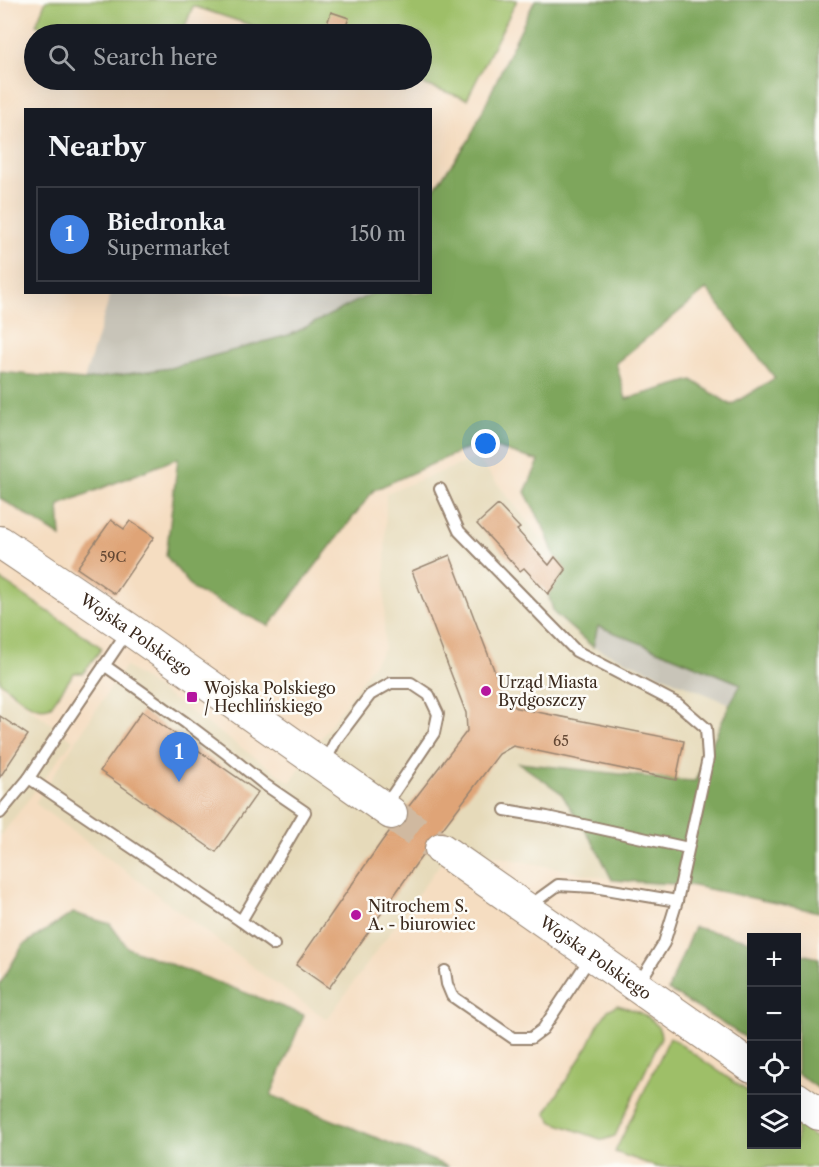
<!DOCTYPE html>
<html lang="en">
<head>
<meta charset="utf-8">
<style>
	:root { --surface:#171b24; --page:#20242c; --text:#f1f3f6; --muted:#9ea1a6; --line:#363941; --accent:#d93025 }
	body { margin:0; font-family:"Libre Caslon Text",serif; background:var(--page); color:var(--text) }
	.controls { position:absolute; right:18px; bottom:18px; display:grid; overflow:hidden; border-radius:0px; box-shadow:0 6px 24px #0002 }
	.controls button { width:54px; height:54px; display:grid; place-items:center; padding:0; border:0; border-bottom:2px solid var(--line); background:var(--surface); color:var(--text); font:30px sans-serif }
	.you { position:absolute; left:486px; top:444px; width:21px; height:21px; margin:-15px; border:4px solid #fff; border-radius:50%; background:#1a73e8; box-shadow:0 0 0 9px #1a73e833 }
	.badge { display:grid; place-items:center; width:39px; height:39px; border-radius:50%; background:var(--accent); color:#fff; font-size:20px; font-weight:700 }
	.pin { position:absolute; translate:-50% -50px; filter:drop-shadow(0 2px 3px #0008) }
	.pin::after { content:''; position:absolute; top:32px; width:21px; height:18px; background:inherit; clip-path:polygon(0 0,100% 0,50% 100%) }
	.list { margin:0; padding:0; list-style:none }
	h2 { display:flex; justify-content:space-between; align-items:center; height:78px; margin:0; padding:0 24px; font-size:26px }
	h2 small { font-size:20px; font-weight:400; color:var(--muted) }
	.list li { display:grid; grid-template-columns:39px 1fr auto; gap:18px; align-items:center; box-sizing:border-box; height:96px; margin:0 12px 12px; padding:0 12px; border:2px solid var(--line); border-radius:0px }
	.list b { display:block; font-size:22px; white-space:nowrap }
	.list p { margin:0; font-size:20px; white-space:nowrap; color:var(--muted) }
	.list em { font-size:20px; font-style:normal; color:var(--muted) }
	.icon { flex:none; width:33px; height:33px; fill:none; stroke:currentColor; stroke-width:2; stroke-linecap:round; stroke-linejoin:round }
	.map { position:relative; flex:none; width:819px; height:1167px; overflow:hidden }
	.search { position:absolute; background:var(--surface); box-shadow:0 6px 24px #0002; left:24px; top:24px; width:408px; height:66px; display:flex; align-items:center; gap:15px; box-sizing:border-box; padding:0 21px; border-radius:33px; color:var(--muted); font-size:22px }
	.panel { position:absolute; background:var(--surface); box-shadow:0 6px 24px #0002; left:24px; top:108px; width:408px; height:186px; border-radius:0px }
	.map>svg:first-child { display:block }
</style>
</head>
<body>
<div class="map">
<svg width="819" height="1167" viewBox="0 0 819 1167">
	<rect width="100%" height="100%" fill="#fdfcf7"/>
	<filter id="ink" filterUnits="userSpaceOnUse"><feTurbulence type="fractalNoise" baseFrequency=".0167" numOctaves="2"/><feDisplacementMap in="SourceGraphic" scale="12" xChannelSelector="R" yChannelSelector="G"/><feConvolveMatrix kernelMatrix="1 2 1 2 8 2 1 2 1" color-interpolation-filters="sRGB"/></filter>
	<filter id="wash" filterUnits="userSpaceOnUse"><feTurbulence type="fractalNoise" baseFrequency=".008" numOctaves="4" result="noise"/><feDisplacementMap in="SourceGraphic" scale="24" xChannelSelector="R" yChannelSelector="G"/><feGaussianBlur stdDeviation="1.35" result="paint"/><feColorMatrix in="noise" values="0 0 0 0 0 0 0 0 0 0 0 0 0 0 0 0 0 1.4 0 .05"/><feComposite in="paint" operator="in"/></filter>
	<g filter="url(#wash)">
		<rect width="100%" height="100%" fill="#f5ddc1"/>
		<g fill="#e6daba">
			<path d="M477 458 586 595 749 707 661 889 485 854 461 835 327 1019 269 979 35 803 125 666 290 782 384 649 386 493Z"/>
			<path d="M0 686 73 740 0 837Z"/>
		</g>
		<g fill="#c8c4b8">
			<path d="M111 293H373L292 334 170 368 84 380Z"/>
			<path d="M597 626 742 684 730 704 593 647Z"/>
		</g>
		<g fill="#9ebf68" stroke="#6c7443" stroke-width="1.5">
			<path d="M46 0H517L467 99 411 80H422V34H278L193 6 182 34H66L36 25Z"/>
			<path d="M0 579 102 648 83 673H74L51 706C33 714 14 692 0 682Z"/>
			<path d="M617 1005C633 1009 660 1018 661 1037L615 1136 603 1140 552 1122 546 1112 588 1046 598 1025 608 1010Z"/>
			<path d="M670 1037 751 1094 752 1144H796L797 1125 819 1140V1167H657L615 1152Z"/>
		</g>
		<g fill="#7ea65c" stroke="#5c683d" stroke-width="1.5" fill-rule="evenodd">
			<path d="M535 0H819V912L689 885 612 880 597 849 561 793 519 763 675 780 695 781 730 704 741 684 598 626 593 647 554 613 548 594 566 570 555 557 543 526 525 492 539 461 479 443 374 490 269 626 194 590 166 556 178 458 59 505 61 537 0 498V372L84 380 170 368 292 334 373 293 430 292 431 193 469 140 511 49ZM707 289 775 378 731 405 692 380 626 399 616 363Z"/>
			<path d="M73 913 110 924 128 948 304 1015 271 1095 449 1167H0V984L23 945Z"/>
			<path d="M694 927 751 941V1041L668 990Z"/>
			<path d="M796 953 819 958V1089L797 1073Z"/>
		</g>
		<g id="blocks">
			<g fill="#dfa477">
				<path d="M331 12 349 18 343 34H330L324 33Z"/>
				<path d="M498 505 520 528 517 530 549 565 555 557 566 570 548 594 524 568 520 571 477 524Z"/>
				<path d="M111 520 124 529 130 521 154 537 115 594 77 568Z"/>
				<path d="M450 555 506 701 517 708 684 741 676 780 513 746 499 754 416 864 329 988 296 965 382 841 467 731 466 713 412 571Z"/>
				<path d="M142 711 258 792 216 852 100 771Z"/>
				<path d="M0 716 28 735 0 777Z"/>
			</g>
		</g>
	</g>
	<g filter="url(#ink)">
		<use href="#blocks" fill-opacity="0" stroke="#988470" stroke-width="1.5"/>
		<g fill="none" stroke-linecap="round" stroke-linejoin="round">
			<path stroke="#d0b9a0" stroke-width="32" stroke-dasharray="32 16" stroke-linecap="butt" d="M391 813 441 849"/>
			<defs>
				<g id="lane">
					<path d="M440 489 459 531 576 651 678 704 706 728 708 758 677 901 664 943 639 983"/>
					<path d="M104 665 186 723 227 754 264 784 305 812 241 921 29 778C61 728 95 680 127 632"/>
					<path d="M325 762 336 740 370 695 391 683H411L429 695 438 714 434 733 385 806"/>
					<path d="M505 810 547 817 688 848"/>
					<path d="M0 813 29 778"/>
					<path d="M529 906 558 885 594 887 677 901"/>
					<path d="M241 921 274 945"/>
					<path d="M445 971 447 984 452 996 513 1038H531L543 1029 590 958"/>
				</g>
				<g id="secondary">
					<path id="s1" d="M0 542 129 629 391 813"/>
					<path id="s2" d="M441 849 752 1067"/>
					<path d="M796 1098 819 1114"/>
				</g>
			</defs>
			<use href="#lane" stroke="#988470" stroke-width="14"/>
			<use href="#secondary" stroke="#988470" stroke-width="34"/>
			<use href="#lane" stroke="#fff" stroke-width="10"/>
			<use href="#secondary" stroke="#fff" stroke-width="32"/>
		</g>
	</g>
	<g fill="#b5179e" stroke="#fdfcf7" stroke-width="2">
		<circle cx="486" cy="691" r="6"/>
		<rect x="186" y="691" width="12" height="12" rx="3"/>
		<circle cx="356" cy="915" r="6"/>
	</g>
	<g text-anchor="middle" stroke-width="5" stroke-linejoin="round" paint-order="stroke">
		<g font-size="14" fill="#644834">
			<text x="113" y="562">59C</text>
			<text x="561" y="746">65</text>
		</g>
		<g font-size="16" fill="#3b2a1e" stroke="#fdfcf7">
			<text dy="6" stroke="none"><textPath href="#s1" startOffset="165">Wojska Polskiego</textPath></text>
			<text dy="6" stroke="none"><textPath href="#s2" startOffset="189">Wojska Polskiego</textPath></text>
		</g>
		<g font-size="16" fill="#3b2a1e" stroke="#fdfcf7" text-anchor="start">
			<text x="498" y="688">Urząd Miasta<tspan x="498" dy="18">Bydgoszczy</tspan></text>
			<text x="204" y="694">Wojska Polskiego<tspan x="204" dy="18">/ Hechlińskiego</tspan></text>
			<text x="368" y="912">Nitrochem S.<tspan x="368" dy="18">A. - biurowiec</tspan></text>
		</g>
	</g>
</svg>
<div class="controls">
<button>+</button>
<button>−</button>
<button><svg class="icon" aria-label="locate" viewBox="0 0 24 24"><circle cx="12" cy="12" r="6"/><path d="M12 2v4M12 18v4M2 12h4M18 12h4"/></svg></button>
<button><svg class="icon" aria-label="layers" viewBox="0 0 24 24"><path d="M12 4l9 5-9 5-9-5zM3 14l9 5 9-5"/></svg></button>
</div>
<div class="you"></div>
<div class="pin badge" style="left:179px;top:782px;background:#3f7fe0">1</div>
<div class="search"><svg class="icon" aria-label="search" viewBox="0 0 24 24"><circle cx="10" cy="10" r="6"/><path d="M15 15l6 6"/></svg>Search here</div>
<section class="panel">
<h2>Nearby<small></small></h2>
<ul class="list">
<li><span class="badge" style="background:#3f7fe0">1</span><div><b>Biedronka</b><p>Supermarket</p></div><em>150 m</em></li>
</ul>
</section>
</div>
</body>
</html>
